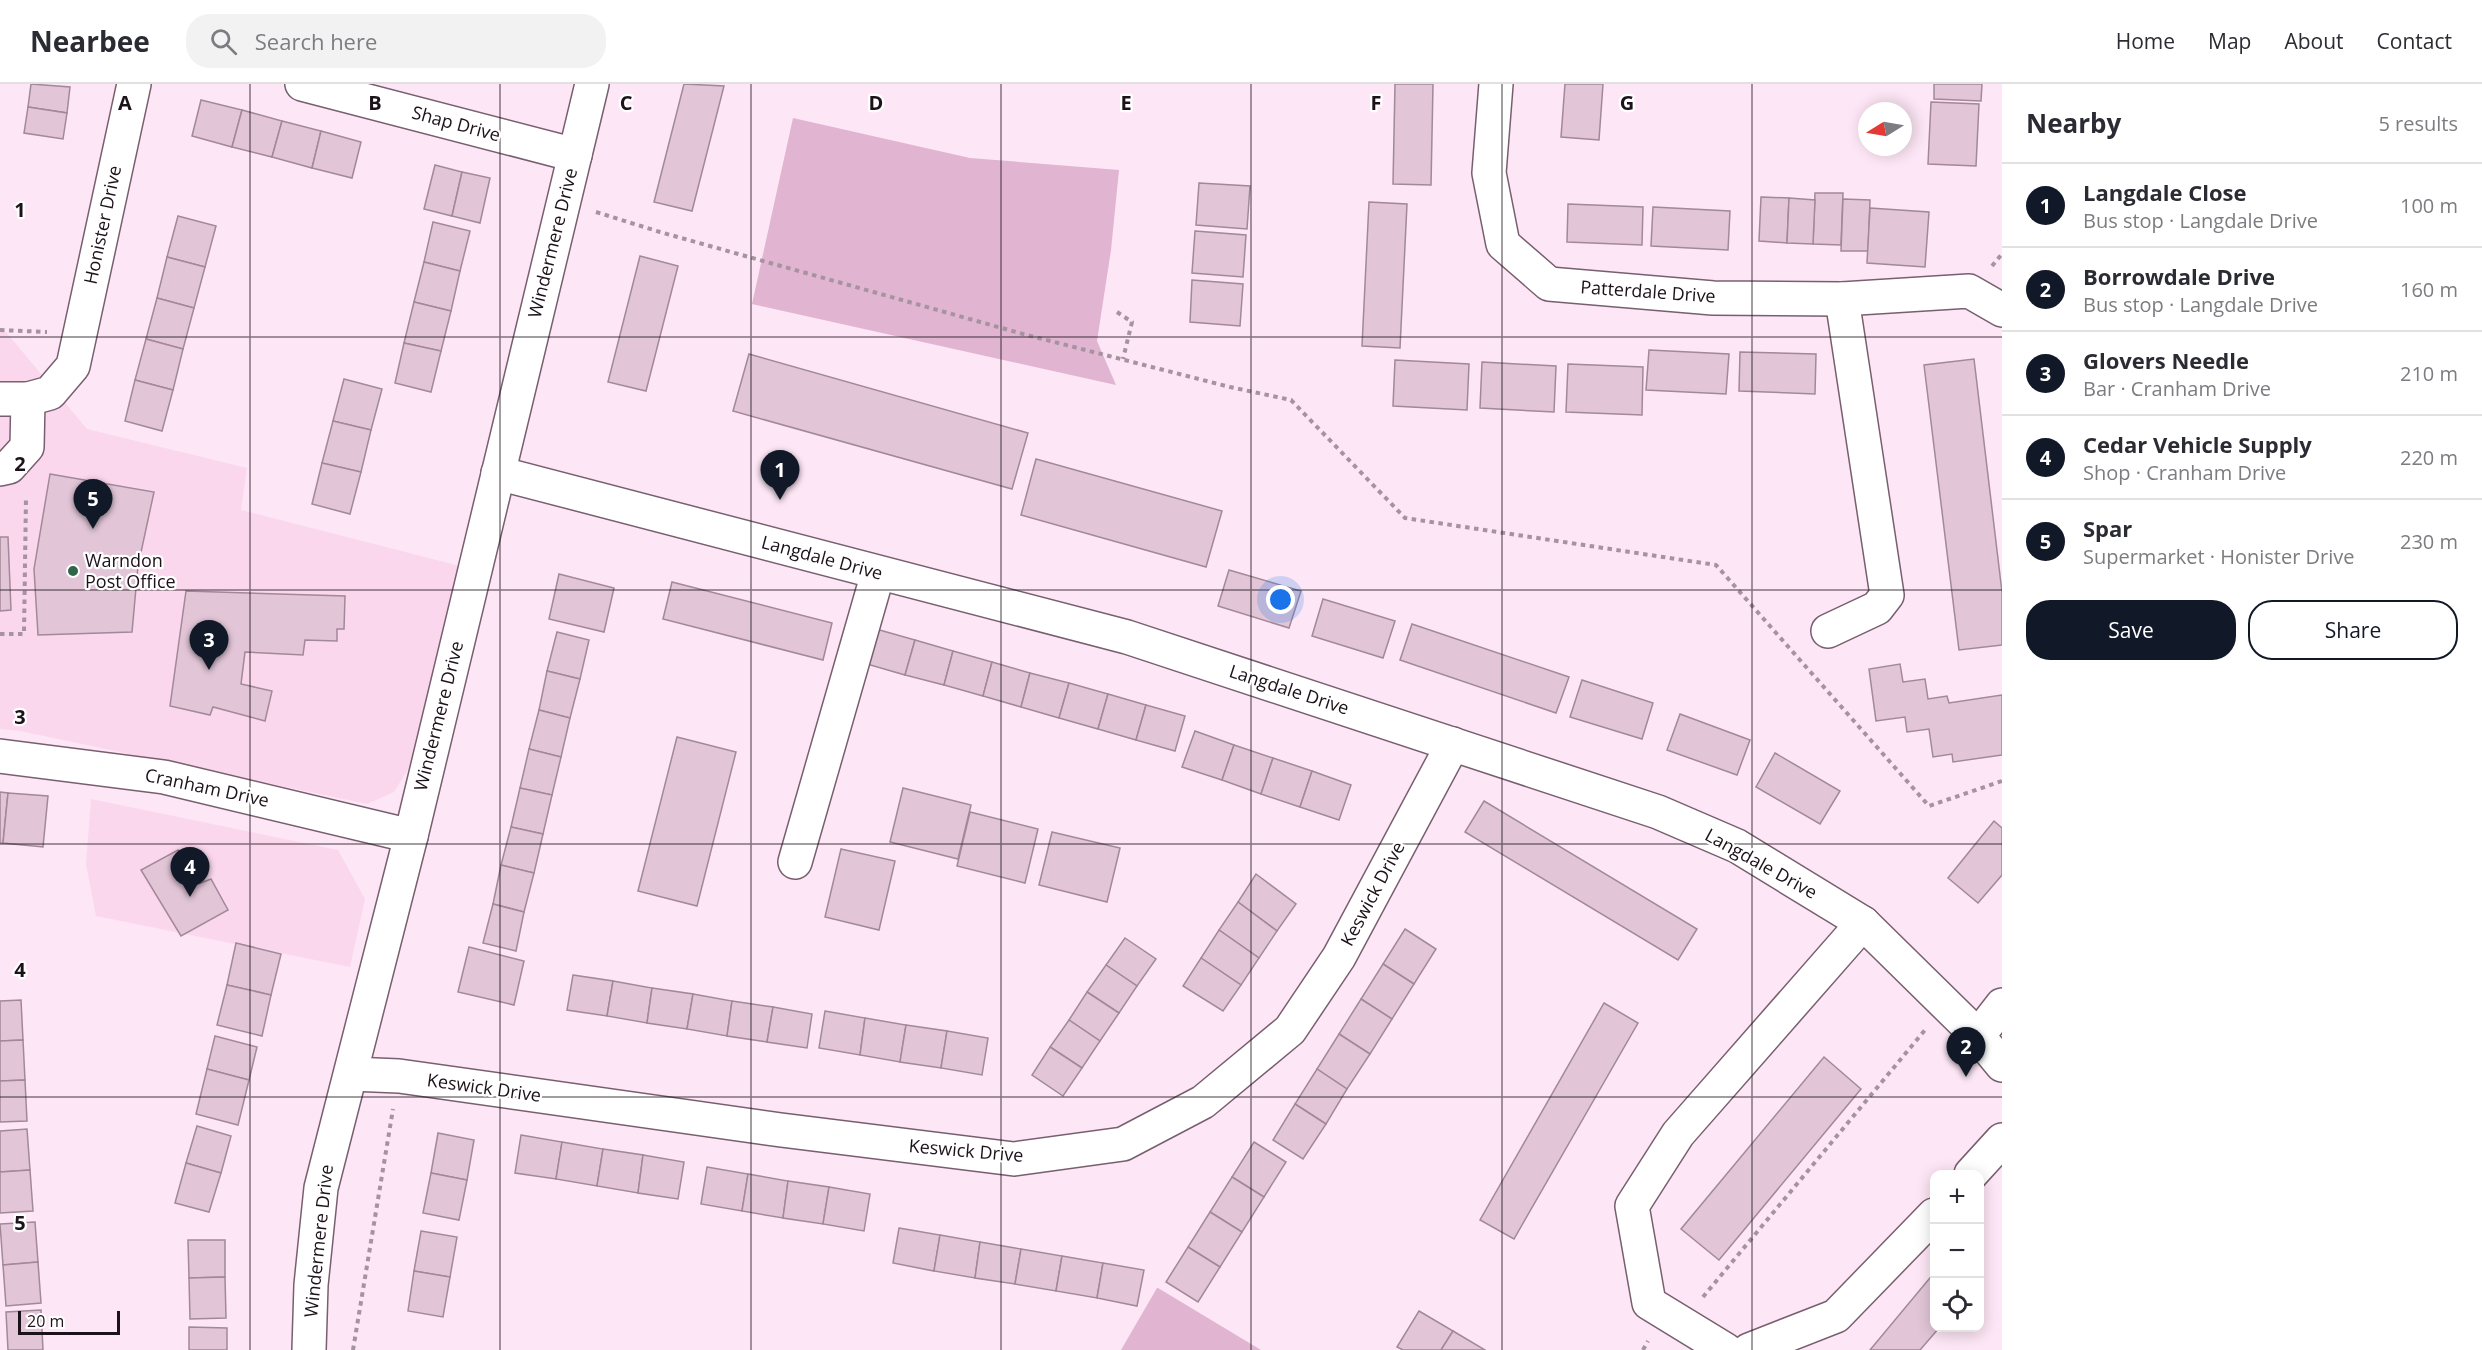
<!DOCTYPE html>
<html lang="en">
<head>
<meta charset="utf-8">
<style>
	:root { --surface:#fff; --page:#f2f2f3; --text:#2b2b33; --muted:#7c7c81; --line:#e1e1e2; --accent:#111827 }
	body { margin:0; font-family:"Open Sans",sans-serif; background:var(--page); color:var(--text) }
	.controls { position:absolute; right:18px; bottom:18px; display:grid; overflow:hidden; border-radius:12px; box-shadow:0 3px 15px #0003 }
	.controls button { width:54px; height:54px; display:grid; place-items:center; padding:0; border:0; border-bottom:2px solid var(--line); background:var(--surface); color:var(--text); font:30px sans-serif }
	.compass { position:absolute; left:1858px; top:18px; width:54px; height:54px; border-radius:50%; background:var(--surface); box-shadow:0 3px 15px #0003; rotate:259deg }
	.scale { position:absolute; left:18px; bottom:15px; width:102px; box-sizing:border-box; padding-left:6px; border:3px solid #1c1219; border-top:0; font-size:16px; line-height:21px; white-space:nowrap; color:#1c1219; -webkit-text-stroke:4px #fff; paint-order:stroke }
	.you { position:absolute; left:1281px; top:516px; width:21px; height:21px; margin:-15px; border:4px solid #fff; border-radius:50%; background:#1a73e8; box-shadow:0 0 0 9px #1a73e833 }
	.badge { display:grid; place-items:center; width:39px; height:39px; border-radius:50%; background:var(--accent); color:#fff; font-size:20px; font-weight:700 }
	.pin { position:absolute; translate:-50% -50px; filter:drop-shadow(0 2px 3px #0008) }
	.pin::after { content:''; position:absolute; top:32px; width:21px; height:18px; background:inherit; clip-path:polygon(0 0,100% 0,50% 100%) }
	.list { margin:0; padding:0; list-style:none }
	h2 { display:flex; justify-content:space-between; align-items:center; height:78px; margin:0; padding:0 24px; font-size:26px }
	h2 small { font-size:20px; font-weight:400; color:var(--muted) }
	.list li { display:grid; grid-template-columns:39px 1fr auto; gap:18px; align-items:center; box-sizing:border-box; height:84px; padding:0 24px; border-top:2px solid var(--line) }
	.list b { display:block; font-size:22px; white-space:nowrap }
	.list p { margin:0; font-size:20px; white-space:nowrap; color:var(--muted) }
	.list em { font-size:20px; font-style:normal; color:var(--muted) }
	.actions { display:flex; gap:12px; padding:18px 24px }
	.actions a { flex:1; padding:14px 0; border:2px solid var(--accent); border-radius:24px; text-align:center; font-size:21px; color:var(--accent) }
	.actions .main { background:var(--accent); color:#fff }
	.icon { flex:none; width:33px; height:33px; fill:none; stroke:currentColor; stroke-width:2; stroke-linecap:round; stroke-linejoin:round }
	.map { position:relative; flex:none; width:2002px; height:1266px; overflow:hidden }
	header { display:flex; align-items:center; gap:36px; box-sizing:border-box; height:84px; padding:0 30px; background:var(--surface); border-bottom:2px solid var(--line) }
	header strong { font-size:28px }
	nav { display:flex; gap:33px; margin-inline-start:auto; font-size:21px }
	.search { width:420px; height:54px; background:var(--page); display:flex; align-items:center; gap:15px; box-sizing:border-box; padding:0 21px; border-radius:24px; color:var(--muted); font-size:22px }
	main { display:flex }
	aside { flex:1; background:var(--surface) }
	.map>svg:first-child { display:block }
</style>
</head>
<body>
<header>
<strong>Nearbee</strong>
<div class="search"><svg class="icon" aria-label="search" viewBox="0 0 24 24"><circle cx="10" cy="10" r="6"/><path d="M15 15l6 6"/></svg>Search here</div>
<nav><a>Home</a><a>Map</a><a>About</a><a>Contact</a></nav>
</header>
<main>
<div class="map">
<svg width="2002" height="1266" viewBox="0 0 2002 1266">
	<rect width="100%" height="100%" fill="#fde6f5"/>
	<g fill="#fbd7ee">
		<path d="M0 248H6L87 345 247 384 241 426 460 482 415 674 394 708 367 720 20 647 0 645Z"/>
		<path d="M91 715 338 766 365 815 350 883 96 832 86 780Z"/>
	</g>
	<g fill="#e1b4d1">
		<path d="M793 34 970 74 1119 86 1111 166 1097 257 1116 301 752 220Z"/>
		<path d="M1157 1204H1158L1261 1266H1121Z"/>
	</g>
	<g fill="#e2c6d8" stroke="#a28898" stroke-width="1.5">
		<path d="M31 0 70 3 67 29 28 23Z"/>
		<path d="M684 0 724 2 692 127 654 118Z"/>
		<path d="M1395 0H1433L1431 101 1393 100Z"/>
		<path d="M1565 0H1603L1599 56 1561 53Z"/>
		<path d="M1934 0H1982L1981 17 1934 15Z"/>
		<path d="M201 16 242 26 232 63 192 52Z"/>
		<path d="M1931 18 1979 20 1976 82 1928 80Z"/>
		<path d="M28 23 67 29 63 55 24 49Z"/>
		<path d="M242 26 282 37 272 73 232 63Z"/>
		<path d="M282 37 321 47 312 84 272 73Z"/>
		<path d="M321 47 361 58 352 94 312 84Z"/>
		<path d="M435 81 462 88 452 132 424 125Z"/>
		<path d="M462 88 490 94 480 139 452 132Z"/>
		<path d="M1199 99 1250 102 1247 145 1196 141Z"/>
		<path d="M1815 109H1843L1841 161 1813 160Z"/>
		<path d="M1761 113 1789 114 1787 159 1759 157Z"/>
		<path d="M1789 114 1815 116 1813 160 1787 159Z"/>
		<path d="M1843 115 1870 116 1868 167H1841Z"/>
		<path d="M1369 118 1407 120 1400 264 1362 262Z"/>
		<path d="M1568 120 1643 123 1642 161 1567 158Z"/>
		<path d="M1653 123 1730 127 1728 166 1651 162Z"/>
		<path d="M1870 124 1929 128 1925 183 1867 179Z"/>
		<path d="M178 132 216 142 205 183 167 173Z"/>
		<path d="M433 138 470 147 460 187 424 178Z"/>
		<path d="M1195 147 1246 151 1243 193 1192 189Z"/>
		<path d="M640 172 678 182 646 307 608 298Z"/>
		<path d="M167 173 205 183 194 224 157 214Z"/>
		<path d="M424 178 460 187 451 227 414 218Z"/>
		<path d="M1192 196 1243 200 1240 242 1190 238Z"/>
		<path d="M157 214 194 224 183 265 146 255Z"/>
		<path d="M414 218 451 227 441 267 404 259Z"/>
		<path d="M146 255 183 265 173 306 135 296Z"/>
		<path d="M404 259 441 267 431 308 395 299Z"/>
		<path d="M1649 266 1729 270 1726 310 1646 306Z"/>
		<path d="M1740 268 1816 270 1815 310 1739 307Z"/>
		<path d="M749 270 1028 349 1012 405 733 327Z"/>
		<path d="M1974 275 2002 508V561L1959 566 1924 281Z"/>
		<path d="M1395 276 1469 280 1467 326 1393 322Z"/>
		<path d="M1482 278 1556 282 1554 328 1480 324Z"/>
		<path d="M1568 280 1643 283 1642 331 1566 328Z"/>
		<path d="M344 295 382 305 371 346 333 337Z"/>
		<path d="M135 296 173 306 162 347 125 337Z"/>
		<path d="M333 337 371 346 361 388 322 379Z"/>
		<path d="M1036 375 1222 427 1206 483 1021 431Z"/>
		<path d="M322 379 361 388 350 430 312 420Z"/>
		<path d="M50 390 154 408 138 482 132 548 38 551 34 485Z"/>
		<path d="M0 453H8L11 526 0 527Z"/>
		<path d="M1229 486 1301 507 1289 544 1218 522Z"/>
		<path d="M559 490 614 504 604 548 549 535Z"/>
		<path d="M672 498 832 539 823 576 663 535Z"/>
		<path d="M186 507 345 512 344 545H337V557L305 556 303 571 245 568 241 600 272 607 265 637 213 623 210 631 170 622Z"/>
		<path d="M1323 515 1395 537 1383 574 1312 552Z"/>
		<path d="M1412 540 1569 593 1556 629 1400 576Z"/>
		<path d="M876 545 915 556 905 591 867 580Z"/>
		<path d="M557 548 589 556 580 595 547 587Z"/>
		<path d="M915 556 953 567 944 601 905 591Z"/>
		<path d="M953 567 992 578 983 612 944 601Z"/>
		<path d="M992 578 1030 589 1021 623 983 612Z"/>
		<path d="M1900 580 1903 598 1925 595 1928 615 1947 612 1949 619 2002 611V671L1953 678 1952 670 1933 673 1929 645 1907 648 1905 633 1876 637 1869 585Z"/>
		<path d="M547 587 580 595 570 634 539 626Z"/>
		<path d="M1030 589 1069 599 1059 634 1021 623Z"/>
		<path d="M1582 596 1653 619 1642 655 1570 633Z"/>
		<path d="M1069 599 1108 610 1098 645 1059 634Z"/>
		<path d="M1108 610 1146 621 1136 656 1098 645Z"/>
		<path d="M1146 621 1185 632 1175 667 1136 656Z"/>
		<path d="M539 626 570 634 561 673 529 665Z"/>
		<path d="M1680 630 1750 656 1737 691 1667 666Z"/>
		<path d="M1195 647 1234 661 1222 696 1182 683Z"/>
		<path d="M677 653 736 668 697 822 638 807Z"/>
		<path d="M1234 661 1273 674 1261 710 1222 696Z"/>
		<path d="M529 665 561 673 552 711 520 704Z"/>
		<path d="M1775 669 1840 707 1820 740 1756 703Z"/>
		<path d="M1273 674 1312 687 1300 723 1261 710Z"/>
		<path d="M1312 687 1351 701 1339 736 1300 723Z"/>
		<path d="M520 704 552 711 543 750 511 743Z"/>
		<path d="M903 704 971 721 958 775 890 758Z"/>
		<path d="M0 708 8 709 3 759H0Z"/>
		<path d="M8 709 48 712 43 763 3 759Z"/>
		<path d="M1484 717 1697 845 1678 876 1465 748Z"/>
		<path d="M970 728 1038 745 1025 799 957 782Z"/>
		<path d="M1994 737 2002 744V791L1978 819 1948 794Z"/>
		<path d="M511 743 543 750 534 789 501 781Z"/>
		<path d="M1052 748 1120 764 1107 818 1039 801Z"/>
		<path d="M841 765 895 777 879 846 825 833Z"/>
		<path d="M178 766 198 800 211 795 228 826 181 852 141 786Z"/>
		<path d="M501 781 534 789 524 828 493 820Z"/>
		<path d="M1256 790 1296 820 1277 847 1238 818Z"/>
		<path d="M1238 818 1277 847 1259 874 1219 846Z"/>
		<path d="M493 820 524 828 516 867 483 859Z"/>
		<path d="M1405 845 1436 865 1414 900 1383 880Z"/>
		<path d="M1219 846 1259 874 1241 901 1201 874Z"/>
		<path d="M1125 854 1156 875 1137 902 1106 881Z"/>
		<path d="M236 859 281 870 271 911 227 901Z"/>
		<path d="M469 863 524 877 514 921 458 908Z"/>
		<path d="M1201 874 1241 901 1223 927 1183 902Z"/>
		<path d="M1383 880 1414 900 1392 935 1361 915Z"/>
		<path d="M1106 881 1137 902 1119 929 1087 908Z"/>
		<path d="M573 891 613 897 607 932 567 926Z"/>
		<path d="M613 897 652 904 647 939 607 932Z"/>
		<path d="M227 901 271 911 262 952 217 941Z"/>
		<path d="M652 904 693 910 687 945 647 939Z"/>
		<path d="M1087 908 1119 929 1100 957 1069 936Z"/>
		<path d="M693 910 732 917 727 952 687 945Z"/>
		<path d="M1361 915 1392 935 1370 970 1339 950Z"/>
		<path d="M21 916 23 956 0 957V917Z"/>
		<path d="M732 917 773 923 767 958 727 952Z"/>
		<path d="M1604 919 1638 939 1514 1155 1480 1136Z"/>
		<path d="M773 923 812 930 807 964 767 958Z"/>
		<path d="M825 927 865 934 860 971 819 964Z"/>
		<path d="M865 934 906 941 900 978 860 971Z"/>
		<path d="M1069 936 1100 957 1082 984 1050 963Z"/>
		<path d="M906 941 947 947 941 984 900 978Z"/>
		<path d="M947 947 988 954 982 991 941 984Z"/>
		<path d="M1339 950 1370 970 1347 1005 1317 985Z"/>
		<path d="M215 952 257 963 249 996 207 985Z"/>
		<path d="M23 956 25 996 0 997V957Z"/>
		<path d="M1050 963 1082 984 1063 1012 1032 991Z"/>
		<path d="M1824 973 1861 1005 1719 1176 1681 1145Z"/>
		<path d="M207 985 249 996 238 1041 196 1030Z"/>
		<path d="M1317 985 1347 1005 1326 1040 1295 1020Z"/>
		<path d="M25 996 27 1037 0 1038V997Z"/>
		<path d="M1295 1020 1326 1040 1303 1075 1273 1056Z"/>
		<path d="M197 1042 231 1052 221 1089 186 1079Z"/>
		<path d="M27 1045 30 1086 0 1088V1047Z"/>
		<path d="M438 1049 474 1056 467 1096 431 1089Z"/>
		<path d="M521 1051 562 1058 556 1095 515 1089Z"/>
		<path d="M562 1058 603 1065 597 1102 556 1095Z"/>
		<path d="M1254 1058 1286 1078 1264 1113 1232 1093Z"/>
		<path d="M603 1065 643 1071 638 1109 597 1102Z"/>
		<path d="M643 1071 684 1078 678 1115 638 1109Z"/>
		<path d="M186 1079 221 1089 209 1128 175 1119Z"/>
		<path d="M707 1083 748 1090 742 1127 701 1120Z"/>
		<path d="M30 1086 33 1127 0 1129V1088Z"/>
		<path d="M431 1089 467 1096 459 1136 423 1129Z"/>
		<path d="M748 1090 788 1097 783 1134 742 1127Z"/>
		<path d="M1232 1093 1264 1113 1242 1148 1210 1128Z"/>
		<path d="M788 1097 829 1103 823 1140 783 1134Z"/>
		<path d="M829 1103 870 1110 864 1147 823 1140Z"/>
		<path d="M1210 1128 1242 1148 1220 1183 1188 1163Z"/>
		<path d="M35 1138 38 1178 3 1181 0 1140Z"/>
		<path d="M899 1144 940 1151 934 1187 893 1179Z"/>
		<path d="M421 1147 457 1153 450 1193 414 1187Z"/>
		<path d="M940 1151 980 1158 975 1194 934 1187Z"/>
		<path d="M188 1156H225V1193L189 1194Z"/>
		<path d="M980 1158 1021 1165 1015 1200 975 1194Z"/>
		<path d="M1188 1163 1220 1183 1198 1218 1166 1198Z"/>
		<path d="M1021 1165 1062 1172 1056 1207 1015 1200Z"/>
		<path d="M1062 1172 1103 1179 1097 1214 1056 1207Z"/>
		<path d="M38 1178 41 1219 6 1222 3 1181Z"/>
		<path d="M1103 1179 1144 1186 1137 1222 1097 1214Z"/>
		<path d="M414 1187 450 1193 443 1233 408 1227Z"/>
		<path d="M1934 1189V1244H1939L1920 1266H1870Z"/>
		<path d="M225 1193 226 1234 190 1235 189 1194Z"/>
		<path d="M41 1226 43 1266H8L6 1228Z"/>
		<path d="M1419 1227 1453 1247 1441 1266H1403L1397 1263Z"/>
		<path d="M189 1243 227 1244V1266H189Z"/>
		<path d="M1453 1247 1485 1266H1441Z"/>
	</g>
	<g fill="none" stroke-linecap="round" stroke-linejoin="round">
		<defs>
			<g id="minor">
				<path d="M302 0 575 71"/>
				<path d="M1496 0 1489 89 1503 160 1549 200 1713 214 1842 215 1969 207 2002 226"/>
				<path d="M0 315H28L50 309 73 282 134 0"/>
				<path d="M0 385 9 383 27 363 28 315"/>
				<path d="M498 389 1127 553 1658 728 1737 762 1863 839 1978 952 2002 981"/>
				<path d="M1828 547 1877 524 1887 511 1842 215"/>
				<path d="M0 672 164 693 411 752"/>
				<path d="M795 778 878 489"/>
				<path d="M1978 952 2002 921"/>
				<path d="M351 990 399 992 781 1046 1014 1075 1123 1060 1203 1018 1290 946 1339 873 1453 660"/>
				<path d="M1971 1090 2002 1056"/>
				<path d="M309 1266 311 1201 321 1104 411 752 592 0"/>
				<path d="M1726 1266 1649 1219 1632 1122 1678 1050 1863 839"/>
				<path d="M1749 1266 1836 1232 1934 1131"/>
			</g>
		</defs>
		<use href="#minor" stroke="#785f6f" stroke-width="36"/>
		<g stroke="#a5939f" stroke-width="4" stroke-dasharray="4.5 4.5" stroke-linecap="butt">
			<path d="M596 128 660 148 1023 250 1230 303 1291 316 1405 434 1716 481 1929 722 2002 697"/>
			<path d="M1992 182 2002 170"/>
			<path d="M1117 228 1132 238 1123 275"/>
			<path d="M0 246 47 248"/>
			<path d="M0 550H24L26 412"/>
			<path d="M1703 1213 1925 946"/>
			<path d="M353 1266 393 1025"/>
			<path d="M1643 1266 1648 1257"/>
		</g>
		<use href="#minor" stroke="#fff" stroke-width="33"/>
	</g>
	<path fill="none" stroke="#1c1219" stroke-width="1.5" stroke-opacity="0.55" d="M250 0V1266M500 0V1266M751 0V1266M1001 0V1266M1251 0V1266M1502 0V1266M1752 0V1266M0 253H2002M0 506H2002M0 760H2002M0 1013H2002"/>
	<circle fill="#30654a" stroke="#fff" stroke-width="2" cx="73" cy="487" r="6"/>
	<g text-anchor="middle" stroke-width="4.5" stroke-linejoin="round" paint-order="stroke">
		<g font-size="18" fill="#1c1219" stroke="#fff">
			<text transform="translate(456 40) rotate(15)" y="6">Shap Drive</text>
			<text transform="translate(103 141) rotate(-78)" y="6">Honister Drive</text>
			<text transform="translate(553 159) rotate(-76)" y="6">Windermere Drive</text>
			<text transform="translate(1648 208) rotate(4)" y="6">Patterdale Drive</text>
			<text transform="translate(822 474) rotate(15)" y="6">Langdale Drive</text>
			<text transform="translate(1289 606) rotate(18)" y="6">Langdale Drive</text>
			<text transform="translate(439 632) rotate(-76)" y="6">Windermere Drive</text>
			<text transform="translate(207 704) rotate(12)" y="6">Cranham Drive</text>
			<text transform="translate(1761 780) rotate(29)" y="6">Langdale Drive</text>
			<text transform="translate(1373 810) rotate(-62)" y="6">Keswick Drive</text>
			<text transform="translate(484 1004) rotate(8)" y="6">Keswick Drive</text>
			<text transform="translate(966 1067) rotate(5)" y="6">Keswick Drive</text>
			<text transform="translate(319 1157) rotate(-84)" y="6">Windermere Drive</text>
		</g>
		<g font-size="18" fill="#1c1219" stroke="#fff" text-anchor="start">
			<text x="85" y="483">Warndon<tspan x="85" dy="21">Post Office</tspan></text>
		</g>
	</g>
	<g font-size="20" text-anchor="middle" font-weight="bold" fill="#1c1219" stroke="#fff" stroke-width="4.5" stroke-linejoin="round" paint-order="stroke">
		<text x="125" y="26">A</text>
		<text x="375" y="26">B</text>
		<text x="626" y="26">C</text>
		<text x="876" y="26">D</text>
		<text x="1126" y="26">E</text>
		<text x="1376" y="26">F</text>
		<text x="1627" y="26">G</text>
		<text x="20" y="133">1</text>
		<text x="20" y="387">2</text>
		<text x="20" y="640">3</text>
		<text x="20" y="893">4</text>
		<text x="20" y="1146">5</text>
	</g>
</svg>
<div class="controls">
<button>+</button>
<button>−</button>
<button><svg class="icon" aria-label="locate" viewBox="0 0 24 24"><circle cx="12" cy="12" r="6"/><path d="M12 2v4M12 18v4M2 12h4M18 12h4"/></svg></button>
</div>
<svg class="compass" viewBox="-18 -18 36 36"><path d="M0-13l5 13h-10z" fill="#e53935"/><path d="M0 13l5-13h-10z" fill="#7c7c81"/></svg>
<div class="scale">20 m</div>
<div class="you"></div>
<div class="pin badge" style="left:780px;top:416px">1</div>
<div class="pin badge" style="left:1966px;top:993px">2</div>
<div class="pin badge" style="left:209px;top:586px">3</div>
<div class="pin badge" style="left:190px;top:813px">4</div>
<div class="pin badge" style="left:93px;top:445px">5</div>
</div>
<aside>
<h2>Nearby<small>5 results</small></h2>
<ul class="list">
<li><span class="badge">1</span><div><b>Langdale Close</b><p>Bus stop · Langdale Drive</p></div><em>100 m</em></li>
<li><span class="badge">2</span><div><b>Borrowdale Drive</b><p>Bus stop · Langdale Drive</p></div><em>160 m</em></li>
<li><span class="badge">3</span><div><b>Glovers Needle</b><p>Bar · Cranham Drive</p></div><em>210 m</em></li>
<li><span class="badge">4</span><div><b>Cedar Vehicle Supply</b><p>Shop · Cranham Drive</p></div><em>220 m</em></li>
<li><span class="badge">5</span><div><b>Spar</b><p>Supermarket · Honister Drive</p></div><em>230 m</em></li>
</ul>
<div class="actions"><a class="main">Save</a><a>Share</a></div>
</aside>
</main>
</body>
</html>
